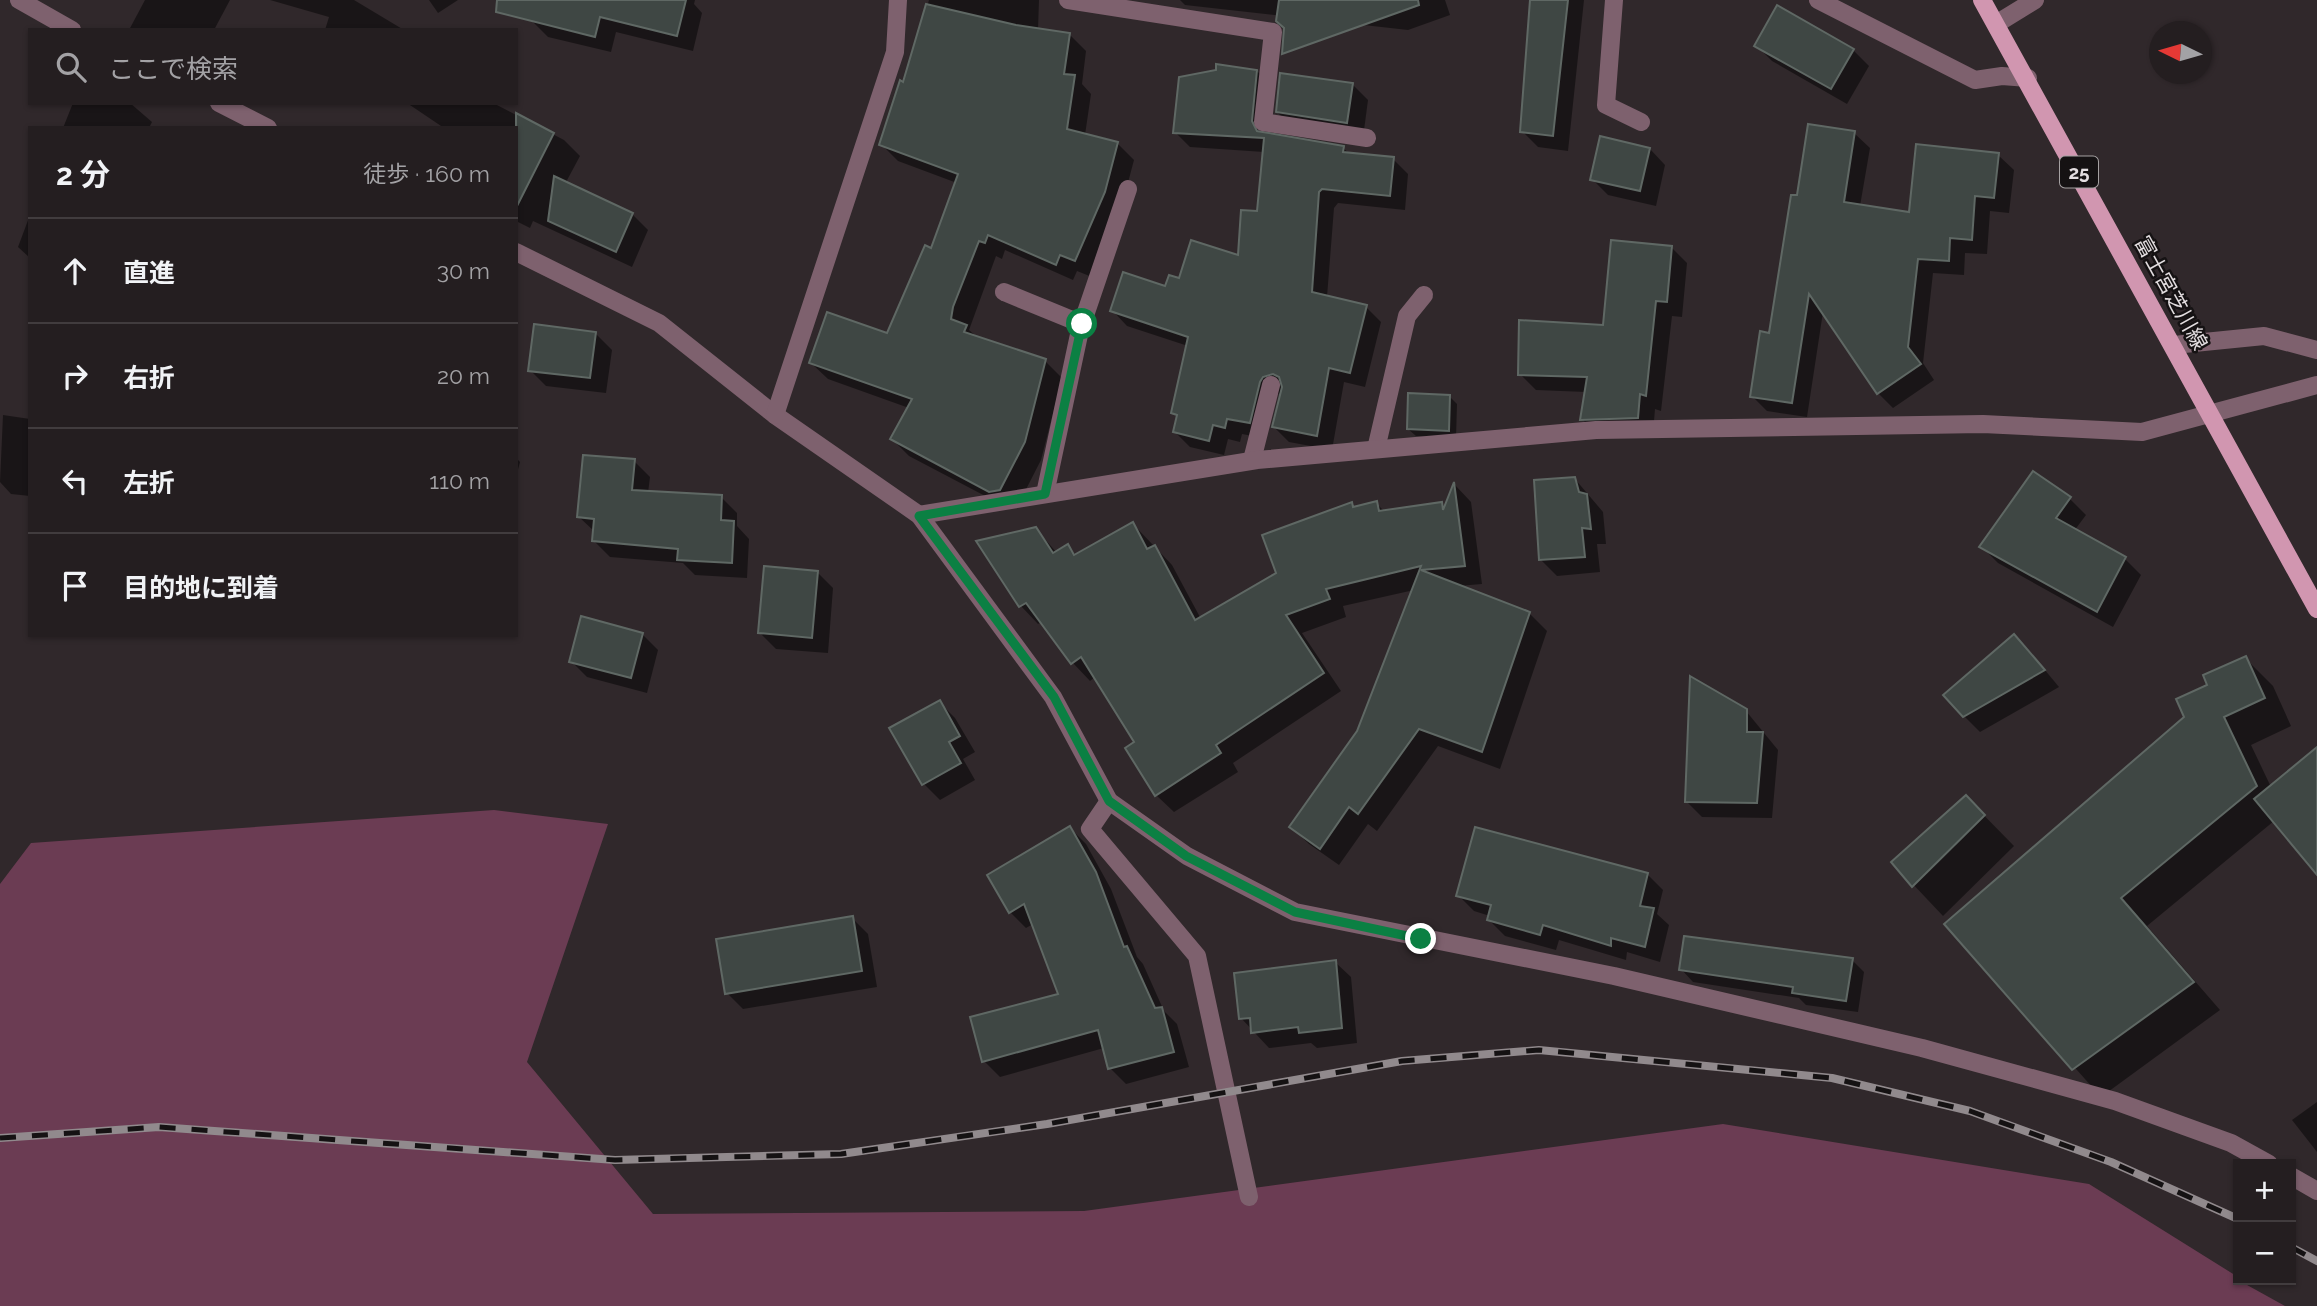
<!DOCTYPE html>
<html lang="ja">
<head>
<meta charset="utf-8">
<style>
	:root { --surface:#241e20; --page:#2c2729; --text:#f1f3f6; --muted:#a3a2a5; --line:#413c3e }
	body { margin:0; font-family:Raleway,"Noto Sans JP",sans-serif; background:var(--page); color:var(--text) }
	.controls { position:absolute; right:21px; bottom:21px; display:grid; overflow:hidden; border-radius:0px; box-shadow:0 2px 5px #0004 }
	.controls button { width:63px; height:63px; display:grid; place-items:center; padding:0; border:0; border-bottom:2px solid var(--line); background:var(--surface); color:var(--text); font:35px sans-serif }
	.compass { position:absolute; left:2149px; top:21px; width:63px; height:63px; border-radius:50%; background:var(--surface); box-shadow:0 2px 5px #0004; rotate:275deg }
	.stop { position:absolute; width:21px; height:21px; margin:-16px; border:5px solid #0b8043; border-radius:50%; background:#fff }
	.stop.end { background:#0b8043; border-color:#fff; box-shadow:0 2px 7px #0008 }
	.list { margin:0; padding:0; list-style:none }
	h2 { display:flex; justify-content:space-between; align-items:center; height:91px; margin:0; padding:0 28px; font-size:30px }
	h2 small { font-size:23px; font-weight:400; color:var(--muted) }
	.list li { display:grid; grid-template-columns:46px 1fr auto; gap:21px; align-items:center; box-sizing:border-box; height:105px; padding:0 28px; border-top:2px solid var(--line) }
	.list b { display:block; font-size:26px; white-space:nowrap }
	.list em { font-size:23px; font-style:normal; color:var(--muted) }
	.icon { flex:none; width:38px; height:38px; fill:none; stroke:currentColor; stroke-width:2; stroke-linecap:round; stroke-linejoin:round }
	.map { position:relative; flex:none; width:2317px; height:1306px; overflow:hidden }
	.search { position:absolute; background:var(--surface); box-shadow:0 2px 5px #0004; left:28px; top:28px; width:490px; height:77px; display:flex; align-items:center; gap:18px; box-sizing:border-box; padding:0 24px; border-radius:0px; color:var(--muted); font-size:26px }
	.panel { position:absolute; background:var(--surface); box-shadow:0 2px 5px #0004; left:28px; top:126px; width:490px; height:511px; border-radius:0px }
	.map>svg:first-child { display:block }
</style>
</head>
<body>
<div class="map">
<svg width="2317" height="1306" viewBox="0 0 2317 1306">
	<rect width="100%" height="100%" fill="#30282b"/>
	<path fill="#6b3c53" d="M494 810 608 824 527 1062 653 1214 1084 1211 1723 1124 2089 1184 2238 1277V1280L2285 1306H0V884L31 843Z"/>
	<g fill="#0007">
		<path d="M145 0H230L214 30H129Z"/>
		<path d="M270 0H354L404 30H325L329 17Z"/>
		<path d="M429 0H458L438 13Z"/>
		<path d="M537 0H695L694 4 702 13 693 51 616 32 611 52 548 37 532 21Z"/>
		<path d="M929 0H1039L1038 30 1069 34 1086 51 1082 84 1091 94 1085 135 1117 143 1134 160 1121 209 1092 277 1077 271 1073 280 1005 250 1002 259 996 256 969 330 978 338 1045 361 1062 378 1041 460 1017 507 1008 508 909 456 892 439 909 408 828 379 811 363 887 336 932 250 957 183 898 161 881 144 904 84Z"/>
		<path d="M1180 0H1445L1450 15 1408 30 1185 5Z"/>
		<path d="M1532 0H1584L1568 151 1538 147 1522 131Z"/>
		<path d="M1756 45 1853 50 1869 66 1847 104 1772 61Z"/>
		<path d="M1257 71 1272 86 1266 135 1343 148 1350 154 1393 159 1408 174 1405 210 1338 203 1334 208 1327 297 1366 307 1381 322 1365 387 1344 382 1332 450 1289 442 1274 427 1283 390 1275 397 1264 438 1242 434 1240 442 1228 439 1224 455 1190 447 1175 432 1178 418 1173 413 1188 346 1127 326 1112 310 1240 257 1259 213 1264 152 1190 147 1175 132Z"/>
		<path d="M1352 84 1368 100 1363 138 1293 128 1277 112Z"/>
		<path d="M73 103H130L152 122 149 128H63Z"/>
		<path d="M407 103H493L564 140 580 156 565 184 632 214 648 230 632 267 533 221 530 228 516 221V128H444Z"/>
		<path d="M1854 133 1870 148 1860 206 1911 214 1998 155 2014 170 2009 213 1990 211 1987 254 1965 253 1964 275 1933 273 1923 363 1934 380 1893 408 1878 393 1823 312 1807 417 1767 411 1752 396 1770 335 1798 197Z"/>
		<path d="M1650 149 1665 165 1656 206 1608 195 1592 179Z"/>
		<path d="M30 215V258L18 247Z"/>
		<path d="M1671 247 1687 263 1682 317 1672 316 1661 411 1655 409 1653 433 1598 435 1582 419 1586 392 1536 390 1520 374 1605 327Z"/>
		<path d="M596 334 612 350 606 393 546 386 530 370Z"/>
		<path d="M1450 397 1457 404 1456 438 1416 436 1408 429Z"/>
		<path d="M3 415 30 419V496L11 494 0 482Z"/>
		<path d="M516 458 520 462 516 477Z"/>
		<path d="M634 461 650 477 648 493 721 497 737 513V526L749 539 747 578 695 575 683 563 610 557 594 541 595 532 579 517Z"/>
		<path d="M2033 473 2070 499 2086 515 2074 531 2125 559 2141 575 2113 627 1998 563 1982 547Z"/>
		<path d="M1575 479 1603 512 1606 544H1597L1600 572 1557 576 1541 560Z"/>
		<path d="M1455 485 1471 502 1482 584 1458 586 1529 613 1547 631 1500 769 1438 746 1377 831 1368 824 1339 865 1309 844 1291 827 1359 732 1414 590 1343 606 1346 617 1302 633 1341 691 1233 763 1238 772 1174 812 1156 795 1137 743 1095 677 1090 681 1073 663 1042 622 1038 624 1021 606 979 542 1036 529 1057 553 1067 547 1076 555 1133 524 1172 565 1201 619 1278 574 1351 504 1355 508 1376 503 1385 512 1441 503 1446 508Z"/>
		<path d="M817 572 833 588 828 653 776 649 760 633Z"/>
		<path d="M642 634 658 650 647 693 587 677 571 661Z"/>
		<path d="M2030 652 2059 687 1980 732 1964 716Z"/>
		<path d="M2245 658 2273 686 2291 726 2251 745 2271 787 2317 770V873L2274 821 2147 926 2220 1010 2101 1097 1947 924 2186 717 2210 686Z"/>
		<path d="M939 702 955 718 975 752 963 759 975 780 940 800 924 784 892 729Z"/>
		<path d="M1746 711 1778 750 1772 818 1702 817 1686 801Z"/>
		<path d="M1966 797 2014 846 1943 916 1893 863Z"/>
		<path d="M1070 828 1086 844 1111 889 1137 957 1143 964 1164 1011 1177 1024 1189 1067 1126 1084 1110 1068 1104 1048 1000 1077 984 1061 1060 995 1033 924 1026 928 1010 912Z"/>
		<path d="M1647 874 1663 890 1657 914 1669 925 1660 962 1627 952 1626 960 1559 940 1556 950 1505 936 1489 920 1490 916 1474 911 1458 895Z"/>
		<path d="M852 918 868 934 877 987 743 1009 727 993Z"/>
		<path d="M1852 960 1864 972 1858 1012 1806 1005 1799 998 1693 982 1681 969Z"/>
		<path d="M1335 962 1351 977 1357 1043 1317 1048 1311 1043 1269 1048 1241 1018Z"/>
		<path d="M2317 1102V1152L2292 1120Z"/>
	</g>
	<g fill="#3f4744" stroke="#5f6864" stroke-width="2">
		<path d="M497 0H686L677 36 600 17 595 37 496 12Z"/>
		<path d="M1279 0H1418L1419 5 1282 54 1284 28 1276 21Z"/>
		<path d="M1530 0H1568L1553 136 1520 132Z"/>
		<path d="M926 4 1016 25 1070 33 1064 74 1075 75 1067 129 1118 142 1105 192 1075 261 1060 255 1056 265 988 235 985 243 979 241 953 307 951 319 967 325 964 332 1046 359 1025 442 1000 490 989 492 890 439 912 399 809 363 827 312 887 333 925 245 931 248 958 174 879 145 900 80 903 82Z"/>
		<path d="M1777 5 1854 49 1831 89 1754 46Z"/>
		<path d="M1216 64 1257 70 1252 121 1257 131 1344 146 1343 152 1394 157 1390 196 1322 189 1319 192 1312 292 1367 305 1350 373 1329 368 1317 436 1272 427 1282 387 1279 377 1273 374 1263 377 1260 382 1250 423 1227 419 1225 428 1213 425 1209 441 1173 432 1177 415 1171 413 1188 337 1110 311 1123 272 1165 286 1169 275 1179 278 1191 240 1238 255 1241 210 1257 211 1264 138 1173 133 1179 77 1216 70Z"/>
		<path d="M1280 73 1353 83 1347 123 1276 112Z"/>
		<path d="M516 113 554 133 516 208Z"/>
		<path d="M1808 124 1855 131 1844 202 1909 212 1916 144 1999 153 1994 198 1975 196 1972 240 1950 238 1949 261 1918 259 1908 347 1921 364 1877 394 1809 294 1792 403 1750 397 1760 331 1769 333 1791 195H1797Z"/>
		<path d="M1600 136 1650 148 1640 191 1590 180Z"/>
		<path d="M554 176 633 213 616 252 548 221Z"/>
		<path d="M1611 240 1672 246 1667 302 1656 301 1646 396 1640 394 1638 418 1580 420 1587 377 1518 375 1519 320 1603 325Z"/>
		<path d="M534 324 596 332 590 378 528 371Z"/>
		<path d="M1408 393 1450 395 1449 431 1407 429Z"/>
		<path d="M583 455 635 459 632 490 722 495 721 520 734 521 732 563 677 560 678 549 592 541 594 519 577 517Z"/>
		<path d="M2033 471 2071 497 2056 518 2126 557 2097 612 1979 547Z"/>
		<path d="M1575 477 1579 492 1587 494 1591 529 1582 528 1585 557 1539 560 1534 480Z"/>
		<path d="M1454 482 1465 566 1421 570 1530 612 1482 752 1419 729 1358 814 1349 807 1320 849 1289 827 1357 731 1421 566 1326 589 1330 599 1286 615 1324 673 1216 745 1221 753 1155 796 1125 748 1134 742 1081 657 1071 664 1026 603 1019 607 976 541 1036 527 1053 553 1068 544 1074 555 1133 522 1147 549 1155 545 1195 620 1276 573 1262 535 1352 502 1353 507 1377 501 1379 511 1442 502 1443 510Z"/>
		<path d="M764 566 818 571 812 638 758 633Z"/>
		<path d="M581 616 643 633 631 678 569 662Z"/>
		<path d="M2014 634 2045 670 1963 717 1943 695Z"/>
		<path d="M2246 656 2265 698 2224 717 2257 786 2121 898 2194 982 2072 1070 1944 924 2184 717 2176 699 2207 685 2203 675Z"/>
		<path d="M1690 676 1747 709V732H1763L1757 803 1685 802Z"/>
		<path d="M940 700 960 736 949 742 961 763 922 785 889 728Z"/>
		<path d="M2317 747V875L2254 799Z"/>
		<path d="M1966 795 1985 815 1912 887 1891 862Z"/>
		<path d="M1070 826 1096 872 1124 947 1127 946 1155 1008 1162 1007 1174 1052 1108 1069 1098 1030 982 1062 970 1017 1058 994 1024 904 1009 913 987 875Z"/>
		<path d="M1475 827 1648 873 1640 906 1654 908 1645 947 1611 938V946L1543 925 1540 935 1487 920 1491 905 1456 896Z"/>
		<path d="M853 916 862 971 725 994 716 939Z"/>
		<path d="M1684 936 1853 958 1846 1001 1792 993 1793 987 1679 970Z"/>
		<path d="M1336 960 1342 1028 1299 1033 1298 1027 1251 1033 1250 1018 1239 1019 1234 973Z"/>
	</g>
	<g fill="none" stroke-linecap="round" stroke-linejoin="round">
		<g stroke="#7e616e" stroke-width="18">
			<path d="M19 0 72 30"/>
			<path d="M1068 0 1273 32 1263 122 1367 138"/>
			<path d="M1614 0 1606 105 1641 122"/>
			<path d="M1818 0 1975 80 2002 76 2028 78"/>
			<path d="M1996 24 2035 0"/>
			<path d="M219 103 268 128"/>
			<path d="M516 252 659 323 775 415 919 515 1053 697 1109 801 1187 856 1295 912 1614 976 1922 1048 2115 1101 2231 1143 2269 1164"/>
			<path d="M1004 292 1082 324"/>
			<path d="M2174 345 2264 336 2317 350"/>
			<path d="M775 415 895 52 898 0"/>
			<path d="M1376 449 1407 316 1424 295"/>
			<path d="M1252 460 1271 385"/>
			<path d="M1045 494 1080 330 1128 189"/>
			<path d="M919 515 1257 460 1596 430 1983 424 2142 432 2317 385"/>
			<path d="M1109 801 1090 829 1197 956 1249 1197"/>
			<path d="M2291 1176 2317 1191"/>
		</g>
		<path stroke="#d196b0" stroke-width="18" d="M1982 0 2317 609"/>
		<defs>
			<g id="rail">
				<path d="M0 1138 159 1127 615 1160 841 1154 1047 1124 1402 1061 1539 1050 1832 1078 1970 1111 2111 1162 2238 1219"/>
				<path d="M2291 1247 2317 1261"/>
			</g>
		</defs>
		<use href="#rail" stroke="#918a8d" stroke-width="8"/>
		<use href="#rail" stroke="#151213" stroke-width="5" stroke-dasharray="16" stroke-linecap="butt"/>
	</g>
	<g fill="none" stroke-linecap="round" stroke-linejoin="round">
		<path stroke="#0b8043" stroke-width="9" d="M1082 324 1045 494 919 516 1054 697 1109 801 1186 856 1295 912 1421 939"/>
	</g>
	<g text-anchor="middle" stroke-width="5" stroke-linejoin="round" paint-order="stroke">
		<rect fill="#151213" stroke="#a5a1a2" stroke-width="2" x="2060" y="156.5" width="38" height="31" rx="5"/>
		<g font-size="19" font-weight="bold" fill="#e3dee0">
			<text x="2079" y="179">25</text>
		</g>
		<g font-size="21" fill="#e3dee0" stroke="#151213">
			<text transform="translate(2171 293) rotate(61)" y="7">富士宮芝川線</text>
		</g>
	</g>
</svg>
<div class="controls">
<button>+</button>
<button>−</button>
</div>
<svg class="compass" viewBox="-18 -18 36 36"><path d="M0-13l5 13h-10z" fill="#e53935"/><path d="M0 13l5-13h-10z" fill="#a3a2a5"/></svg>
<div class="stop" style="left:1082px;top:324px"></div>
<div class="stop end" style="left:1421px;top:939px"></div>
<div class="search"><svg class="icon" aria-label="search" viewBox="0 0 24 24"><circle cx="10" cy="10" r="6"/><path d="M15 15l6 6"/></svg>ここで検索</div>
<section class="panel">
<h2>2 分<small>徒歩 · 160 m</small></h2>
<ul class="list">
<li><svg class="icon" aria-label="ahead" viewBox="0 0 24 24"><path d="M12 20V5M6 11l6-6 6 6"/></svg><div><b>直進</b></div><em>30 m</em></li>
<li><svg class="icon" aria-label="right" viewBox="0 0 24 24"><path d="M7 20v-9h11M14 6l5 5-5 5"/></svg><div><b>右折</b></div><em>20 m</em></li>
<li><svg class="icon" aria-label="left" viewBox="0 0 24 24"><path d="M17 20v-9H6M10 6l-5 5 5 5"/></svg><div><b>左折</b></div><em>110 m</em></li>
<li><svg class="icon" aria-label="arrive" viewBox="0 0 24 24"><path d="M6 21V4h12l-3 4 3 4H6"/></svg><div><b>目的地に到着</b></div></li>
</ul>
</section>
</div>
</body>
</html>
